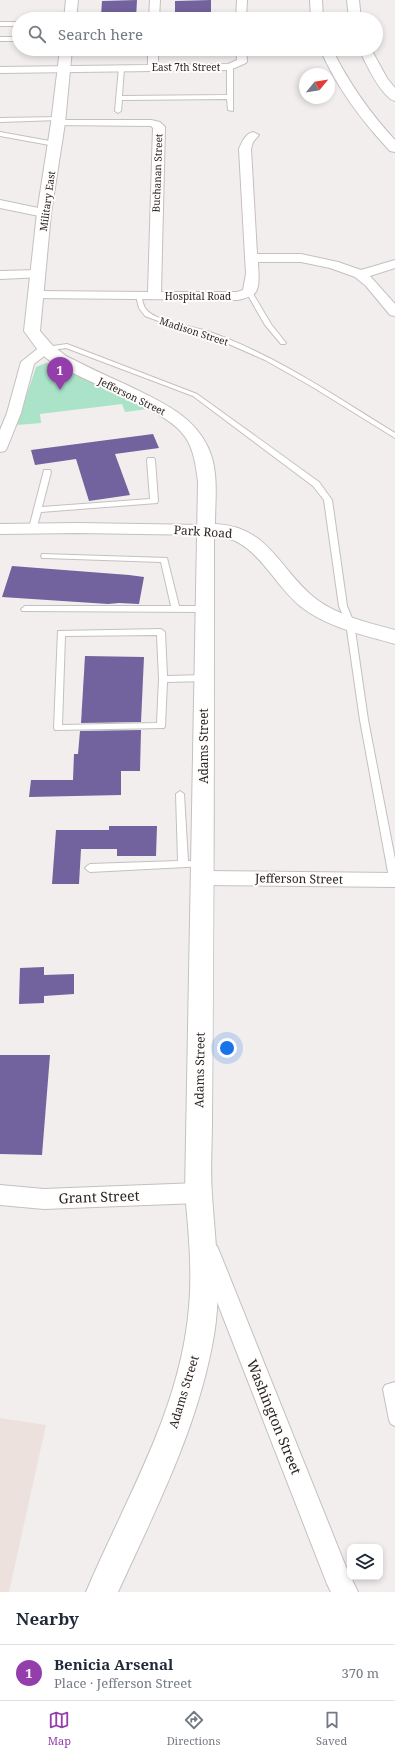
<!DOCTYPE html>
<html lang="en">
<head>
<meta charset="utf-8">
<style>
	:root { --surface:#fff; --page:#f6f6f7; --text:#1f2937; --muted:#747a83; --line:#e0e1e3; --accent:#943eab }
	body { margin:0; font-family:"Noto Serif",serif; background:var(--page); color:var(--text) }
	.controls { position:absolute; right:12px; bottom:12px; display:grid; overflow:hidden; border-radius:8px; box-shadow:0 2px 6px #0003 }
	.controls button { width:36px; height:36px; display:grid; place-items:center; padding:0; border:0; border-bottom:1px solid var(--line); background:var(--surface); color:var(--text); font:20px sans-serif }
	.compass { position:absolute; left:299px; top:68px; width:36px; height:36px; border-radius:50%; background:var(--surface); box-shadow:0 2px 6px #0003; rotate:60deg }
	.you { position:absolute; left:227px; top:1048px; width:14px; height:14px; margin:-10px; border:3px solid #fff; border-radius:50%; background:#1a73e8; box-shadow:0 0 0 6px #1a73e833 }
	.badge { display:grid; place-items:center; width:26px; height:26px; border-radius:50%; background:var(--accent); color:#fff; font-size:13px; font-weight:700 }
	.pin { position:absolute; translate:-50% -33px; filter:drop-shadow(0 1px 2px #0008) }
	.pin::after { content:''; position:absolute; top:21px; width:14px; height:12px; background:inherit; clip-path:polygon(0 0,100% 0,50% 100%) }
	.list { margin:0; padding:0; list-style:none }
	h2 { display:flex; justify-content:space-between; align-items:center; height:52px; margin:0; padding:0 16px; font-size:17px }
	h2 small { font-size:13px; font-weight:400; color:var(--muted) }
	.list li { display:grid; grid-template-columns:26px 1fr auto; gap:12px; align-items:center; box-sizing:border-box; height:56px; padding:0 16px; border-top:1px solid var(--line) }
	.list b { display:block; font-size:15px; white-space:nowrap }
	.list p { margin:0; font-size:13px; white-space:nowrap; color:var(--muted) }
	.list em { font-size:13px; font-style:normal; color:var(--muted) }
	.icon { flex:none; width:22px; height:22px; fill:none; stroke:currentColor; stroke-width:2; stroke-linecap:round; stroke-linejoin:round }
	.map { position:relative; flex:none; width:395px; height:1592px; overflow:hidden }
	.search { position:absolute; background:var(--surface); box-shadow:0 2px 6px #0003; left:12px; right:12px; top:12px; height:44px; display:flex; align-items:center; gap:10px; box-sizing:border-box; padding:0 14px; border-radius:22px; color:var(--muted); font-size:15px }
	.sheet { height:108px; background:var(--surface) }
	nav { display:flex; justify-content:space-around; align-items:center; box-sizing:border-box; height:56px; border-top:1px solid var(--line); background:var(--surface); font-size:11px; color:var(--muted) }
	nav a { display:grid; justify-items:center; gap:2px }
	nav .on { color:var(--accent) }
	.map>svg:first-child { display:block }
</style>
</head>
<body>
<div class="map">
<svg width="395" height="1592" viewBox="0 0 395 1592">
	<rect width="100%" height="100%" fill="#f2eeed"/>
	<path fill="#ede1dd" d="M0 1418 46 1425 9 1592H0Z"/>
	<path fill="#abe3c9" d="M46 363H51L148 409 125 412 122 404 40 414 41 423 17 425 36 367Z"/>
	<g fill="#72629d">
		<path d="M137 0 136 19H117L118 16H101L102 1Z"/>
		<path d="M211 0V17H175V1Z"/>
		<path d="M153 434 159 448 115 454 130 495 89 501 76 459 35 465 31 450Z"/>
		<path d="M12 566 129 575 144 577 139 604 119 603 108 604 2 597Z"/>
		<path d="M85 656 144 657 141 722 81 723Z"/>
		<path d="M141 730 140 771H121V795L29 797 31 780H73L74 754H78L80 731Z"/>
		<path d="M109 826H157L156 856H117V849H81L79 884H52L56 830H109Z"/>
		<path d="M44 967V975L74 974V994L44 996V1003L19 1004 20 968Z"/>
		<path d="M0 1055H50L42 1155 0 1154Z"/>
	</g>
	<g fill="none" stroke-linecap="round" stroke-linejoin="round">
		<defs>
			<g id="lane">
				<rect x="0" y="22" width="19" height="4"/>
				<rect x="0" y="37" width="19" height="4"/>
				<path d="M230 65 233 67V111L228 110 227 99 122 100 121 111 118 113 115 111 119 67 124 68 122 96 227 95V67Z"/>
				<path d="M61 117 62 118 59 120 0 122V118Z"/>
				<path d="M0 132 55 142 58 144 55 146 0 136Z"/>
				<path d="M249 290 252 292 271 324 286 343 285 344H281L265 325 246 292Z"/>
				<path d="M139 294 142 296C142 300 143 304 145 308 154 322 194 326 210 332 277 356 335 396 395 433V438L311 386 265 360 206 334 161 322 145 316 139 308 136 296Z"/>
				<path d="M67 344 197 394 319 482 332 500 347 606 354 623 368 720 395 859V887L392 886 390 883 360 720 346 623 339 606 324 500 313 486 193 396 66 348 46 351 43 349 46 347Z"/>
				<path d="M148 458H154L155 460 158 501 157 503 41 512 36 530H33L29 528 44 470H50L51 472 42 507 150 499 147 460Z"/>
				<path d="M42 554 167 558 179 606H205L209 609 205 612 22 611 21 609 25 606H171L161 562 45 558H42L41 556Z"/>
				<path d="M161 629 165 632 167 676 204 675 208 678 204 681 167 682 165 726 164 728 55 730 54 728 58 631ZM157 635 159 679 157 723 62 725 65 636Z"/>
				<path d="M180 791 184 794 188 861 205 862 207 864 205 866 90 872 87 870 85 868 87 866 90 864 178 861 176 794Z"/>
				<path d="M395 1382V1426L391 1424 389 1420 383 1389 385 1385Z"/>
			</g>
			<g id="street">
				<path d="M150 0H160L159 19H149Z"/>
				<path d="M237 0H247L246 19H236Z"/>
				<path d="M148 49H158V65L228 64 237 60 236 49H246L247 61 246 63 230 70 0 73V67L148 65Z"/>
				<path d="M58 120H151L160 122 165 127 161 292H237L243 290 246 274 239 149C242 142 245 134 253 132L259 135 253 142 251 149 257 254H301L338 262 361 270 395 260V268L370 276 395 304V316L390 315 366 286 355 277 330 268 301 262H258C258 270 261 288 254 294 250 297 242 299 238 300L31 298 29 295 31 292 36 291 148 292 153 128 151 126 54 125 52 123 54 121Z"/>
				<path d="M0 200 48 210 50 213 48 216 44 217 0 208Z"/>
				<path d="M38 270 43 271 44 274 43 277 0 279V271Z"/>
				<path d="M46 345 51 346 53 349 34 364 21 413 7 448 5 451 0 452V430L7 413 21 362 41 346Z"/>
				<path d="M77 523 205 525 210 527 213 530 210 533 205 535 77 533 0 534V524Z"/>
				<path d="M203 871 395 873V887L203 885 196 883 194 878 196 873Z"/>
				<path d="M198 1183 206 1186 209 1193 206 1200 198 1203 44 1209 0 1205V1185L44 1189Z"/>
				<path d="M209 1243 217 1246 220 1253 346 1567 358 1592H331L327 1584 198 1253 201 1246Z"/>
			</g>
			<g id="secondary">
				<path d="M66 0H78L76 19H64Z"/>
				<path d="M60 49H72L65 123 51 213 40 331 52 345 66 356C86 366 106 376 127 385 161 402 200 417 212 458 218 479 215 502 215 524 269 526 279 570 316 599 339 616 368 623 395 630V644C364 635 330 628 304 609 273 587 257 537 214 536 214 730 214 925 212 1119 212 1144 210 1170 212 1195 215 1242 222 1288 214 1335 199 1425 156 1509 118 1592H86C124 1502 177 1416 188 1317 193 1276 189 1234 185 1193L198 482C196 466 194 451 186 438 172 417 139 405 117 394 96 384 75 374 54 364L40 353 24 331 37 213 51 123Z"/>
			</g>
			<g id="highway">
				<path d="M310 0H322L323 19H311Z"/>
				<path d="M347 0H359L361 19H349Z"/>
				<path d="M320 49H332C349 83 369 112 395 140V152L390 151C361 120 337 88 320 49Z"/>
				<path d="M359 49H371L387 78 395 88V101C381 97 365 62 359 49Z"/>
			</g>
		</defs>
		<use href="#lane" stroke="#c4c0bf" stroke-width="2"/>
		<use href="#street" stroke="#c4c0bf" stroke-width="2"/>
		<use href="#secondary" stroke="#c4c0bf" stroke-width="2"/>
		<use href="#highway" stroke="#c4c0bf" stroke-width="2"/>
		<use href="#lane" fill="#fff" fill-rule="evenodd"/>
		<use href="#street" fill="#fff" fill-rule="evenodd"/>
		<use href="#secondary" fill="#fff" fill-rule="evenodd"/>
		<use href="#highway" fill="#fff" fill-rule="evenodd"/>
	</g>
	<g text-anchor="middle" stroke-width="4" stroke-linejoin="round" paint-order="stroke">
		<g font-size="10" fill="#282626" stroke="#fffcfb">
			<text x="186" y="71">East 7th Street</text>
			<text transform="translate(157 173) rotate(-88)" y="4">Buchanan Street</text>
			<text transform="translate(47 201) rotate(-82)" y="4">Military East</text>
			<text x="198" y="300">Hospital Road</text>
			<text transform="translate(194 331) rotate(18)" y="4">Madison Street</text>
			<text transform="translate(132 396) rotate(26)" y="4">Jefferson Street</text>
		</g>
		<g font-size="12" fill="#282626" stroke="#fffcfb">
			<text transform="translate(203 532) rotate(4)" y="4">Park Road</text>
			<text transform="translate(204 746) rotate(-90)" y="4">Adams Street</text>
			<text transform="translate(299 879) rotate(1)" y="4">Jefferson Street</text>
			<text transform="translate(200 1070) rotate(-89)" y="4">Adams Street</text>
			<text transform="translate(184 1392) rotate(-73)" y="4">Adams Street</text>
		</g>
		<g font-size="14" fill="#282626" stroke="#fffcfb">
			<text transform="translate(99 1197) rotate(-2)" y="5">Grant Street</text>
			<text transform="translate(274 1417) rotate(68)" y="5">Washington Street</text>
		</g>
	</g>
</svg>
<div class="controls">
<button><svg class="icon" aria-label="layers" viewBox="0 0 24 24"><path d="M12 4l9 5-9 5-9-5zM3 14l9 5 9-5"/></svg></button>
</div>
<svg class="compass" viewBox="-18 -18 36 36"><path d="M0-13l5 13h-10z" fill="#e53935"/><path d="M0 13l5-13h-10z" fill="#747a83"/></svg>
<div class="you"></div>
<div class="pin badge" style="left:60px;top:390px">1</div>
<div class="search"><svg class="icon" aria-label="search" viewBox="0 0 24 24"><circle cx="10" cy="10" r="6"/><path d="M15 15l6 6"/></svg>Search here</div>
</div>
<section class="sheet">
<h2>Nearby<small></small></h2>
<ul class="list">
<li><span class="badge">1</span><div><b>Benicia Arsenal</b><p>Place · Jefferson Street</p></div><em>370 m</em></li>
</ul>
</section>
<nav>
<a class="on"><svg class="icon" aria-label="map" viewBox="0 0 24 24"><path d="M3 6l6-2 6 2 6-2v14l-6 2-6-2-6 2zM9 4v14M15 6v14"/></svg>Map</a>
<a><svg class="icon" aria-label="directions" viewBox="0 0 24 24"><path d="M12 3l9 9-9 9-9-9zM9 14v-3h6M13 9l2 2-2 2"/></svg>Directions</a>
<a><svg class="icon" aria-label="saved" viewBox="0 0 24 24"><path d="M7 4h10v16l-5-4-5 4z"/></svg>Saved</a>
</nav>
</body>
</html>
